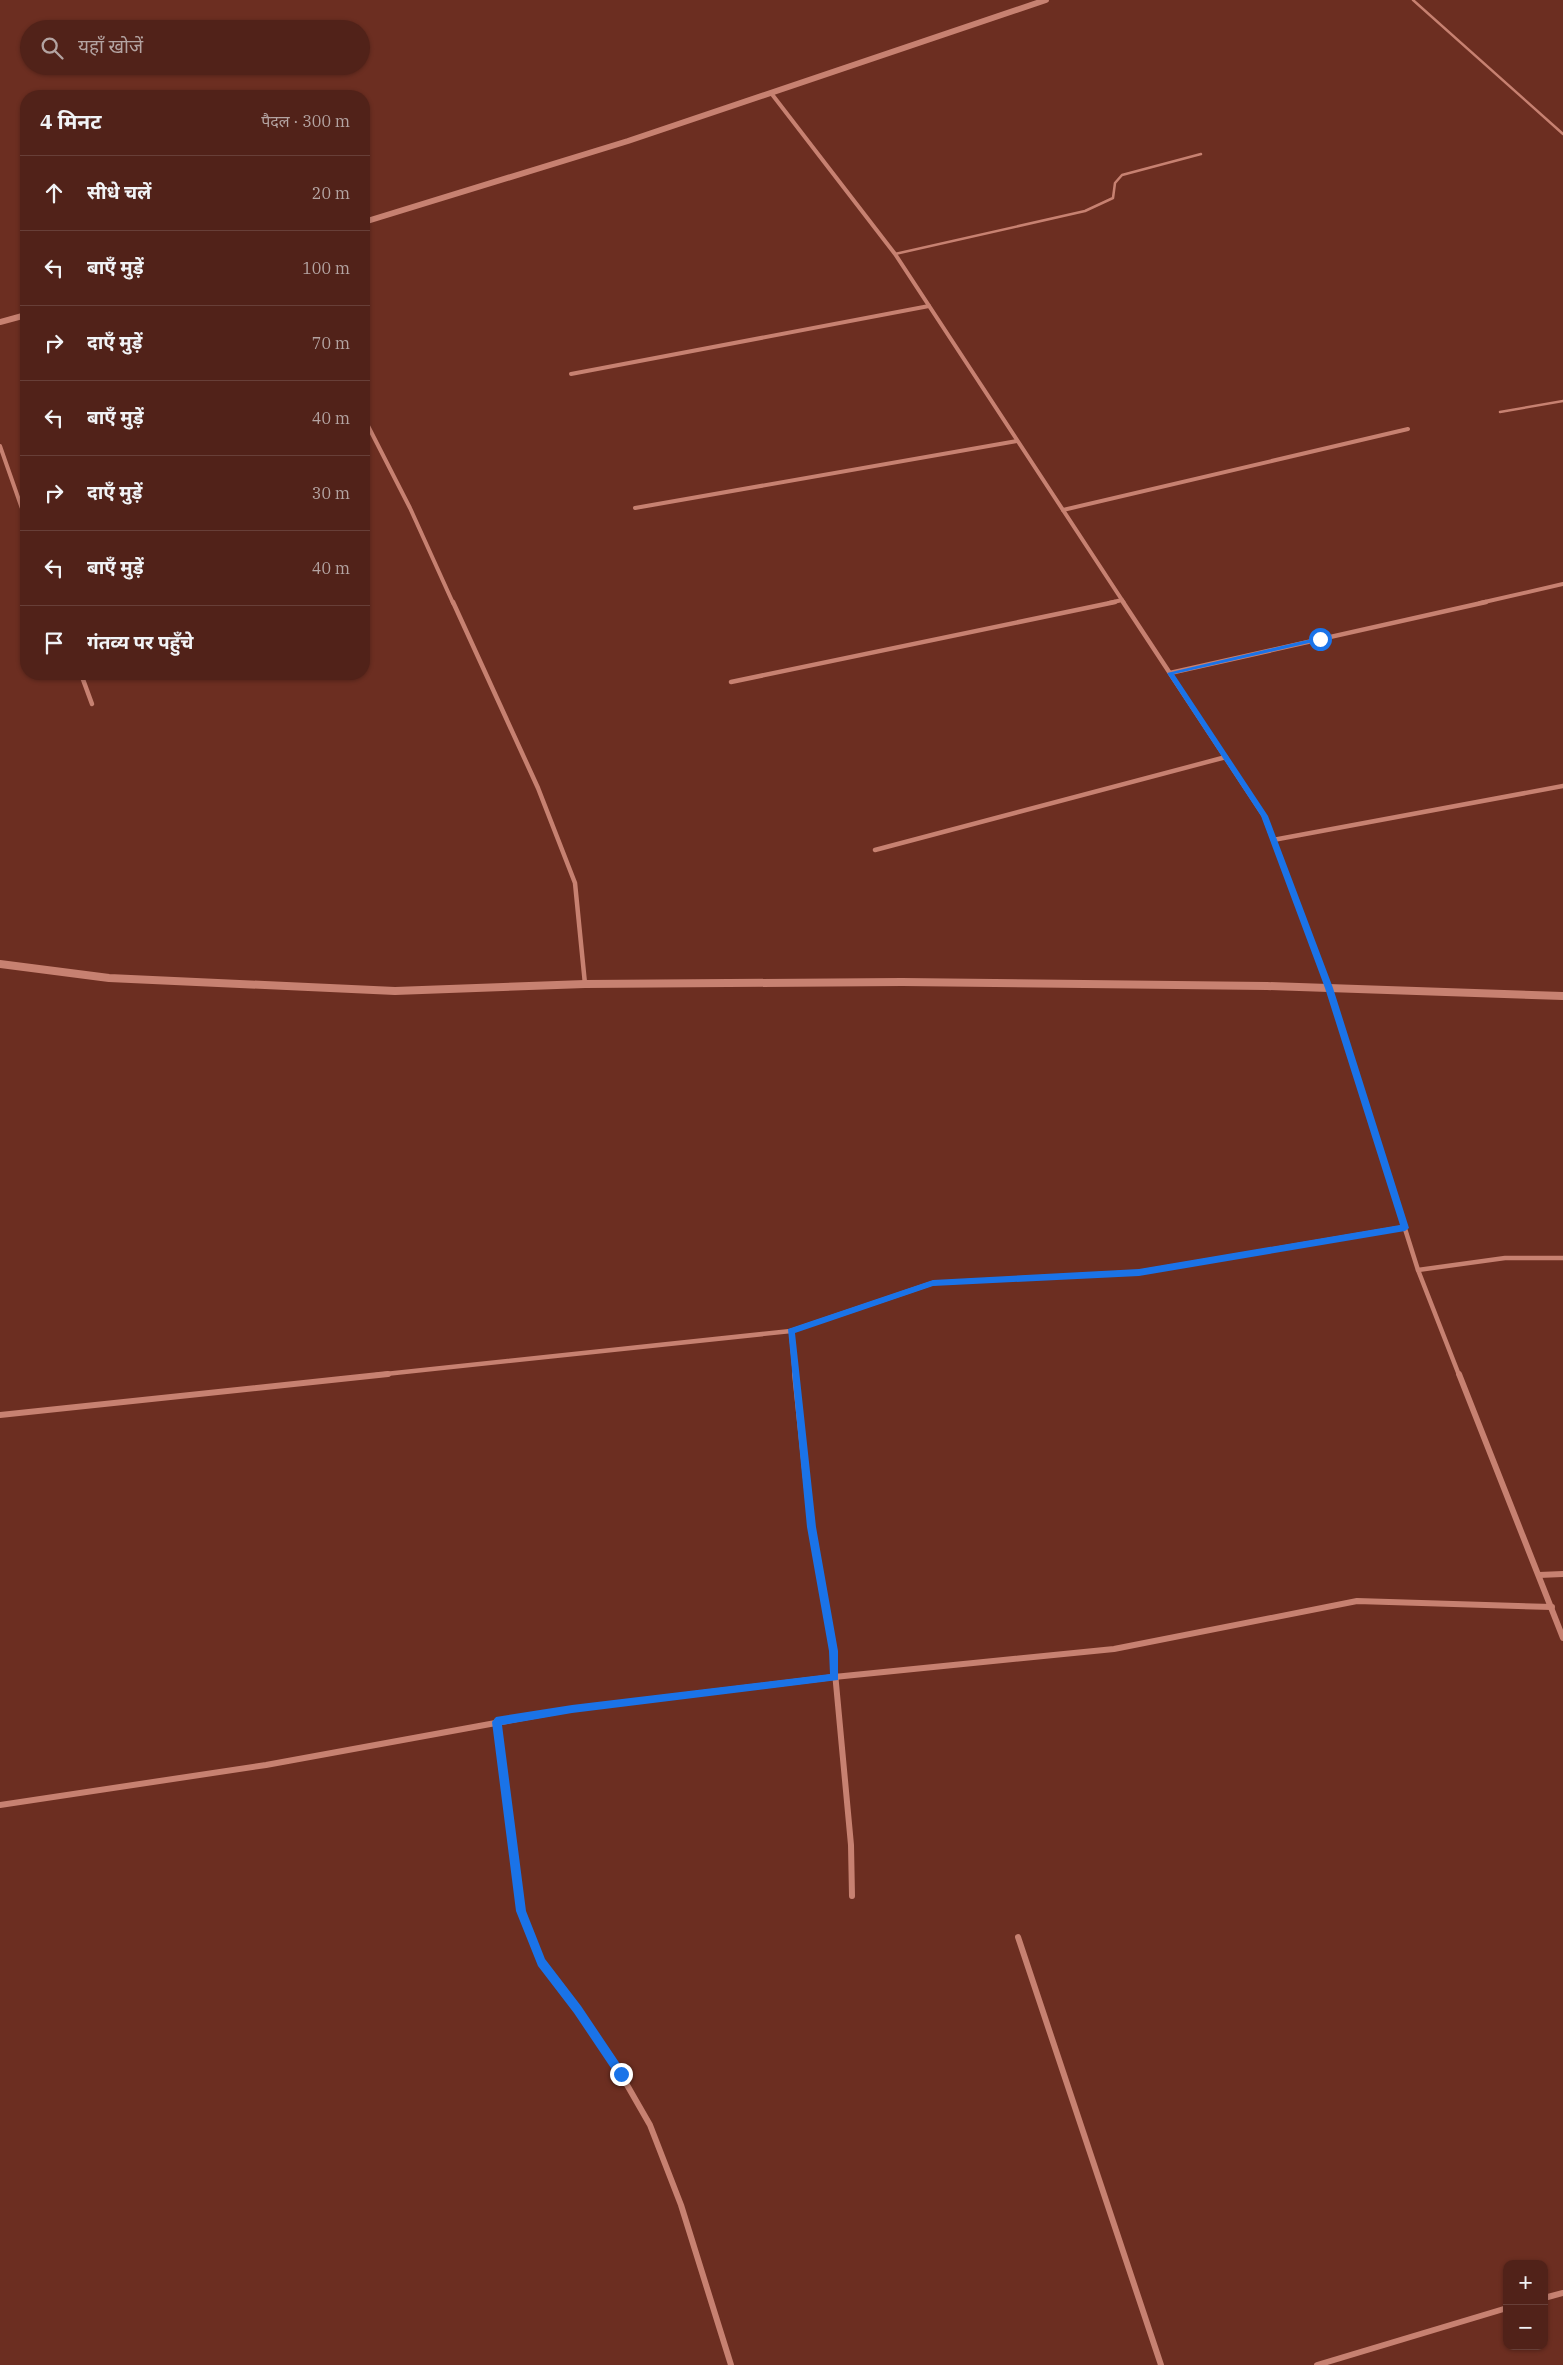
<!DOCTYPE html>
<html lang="hi">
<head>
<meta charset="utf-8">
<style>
	:root { --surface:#512219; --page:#572a22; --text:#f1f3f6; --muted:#b4a4a2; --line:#673f38 }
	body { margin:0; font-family:"IBM Plex Serif","Noto Sans Devanagari",serif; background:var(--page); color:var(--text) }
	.controls { position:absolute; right:15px; bottom:15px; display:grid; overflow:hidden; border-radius:10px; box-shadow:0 1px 4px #0004 }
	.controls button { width:45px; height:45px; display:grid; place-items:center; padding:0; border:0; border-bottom:1px solid var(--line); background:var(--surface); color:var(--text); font:25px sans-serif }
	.stop { position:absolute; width:15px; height:15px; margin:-11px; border:4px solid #1a73e8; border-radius:50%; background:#fff }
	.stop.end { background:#1a73e8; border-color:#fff; box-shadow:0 1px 5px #0008 }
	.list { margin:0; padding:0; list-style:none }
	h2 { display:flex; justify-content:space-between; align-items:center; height:65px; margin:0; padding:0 20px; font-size:21px }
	h2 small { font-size:16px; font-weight:400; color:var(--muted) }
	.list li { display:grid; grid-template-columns:32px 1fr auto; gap:15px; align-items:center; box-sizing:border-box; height:75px; padding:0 20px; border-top:1px solid var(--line) }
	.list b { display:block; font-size:19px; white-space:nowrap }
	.list em { font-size:16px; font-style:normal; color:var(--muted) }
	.icon { flex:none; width:28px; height:28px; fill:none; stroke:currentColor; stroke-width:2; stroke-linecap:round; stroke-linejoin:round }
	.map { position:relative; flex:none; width:1563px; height:2365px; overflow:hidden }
	.search { position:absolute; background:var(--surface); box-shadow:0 1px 4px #0004; left:20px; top:20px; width:350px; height:55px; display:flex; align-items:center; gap:12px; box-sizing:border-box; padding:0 18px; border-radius:28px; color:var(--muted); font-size:19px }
	.panel { position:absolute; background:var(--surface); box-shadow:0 1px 4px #0004; left:20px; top:90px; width:350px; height:590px; border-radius:20px }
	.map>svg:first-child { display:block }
</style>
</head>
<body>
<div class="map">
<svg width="1563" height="2365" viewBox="0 0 1563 2365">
	<rect width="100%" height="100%" fill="#6c2e21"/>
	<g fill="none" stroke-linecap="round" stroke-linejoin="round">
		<g stroke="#c78171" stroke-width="2.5">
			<path d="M1413 0 1563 134"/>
			<path d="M895 254 1085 211 1113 198 1115 183 1122 175 1201 154"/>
			<path d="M1500 412 1563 401"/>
		</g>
		<g stroke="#c78171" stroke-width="4">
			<path d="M771 93 895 254 1124 603"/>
			<path d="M571 374 929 306"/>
			<path d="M364 418 410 508 453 603"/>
			<path d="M0 446 26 520"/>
			<path d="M635 508 1017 441"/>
			<path d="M1063 510 1408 429"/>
			<path d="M1109 603 1122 600"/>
			<path d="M1480 603 1563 584"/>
		</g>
		<g stroke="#c78171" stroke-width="4.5">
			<path d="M453 602 538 788 575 883 585 984"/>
			<path d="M1123 602 1264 816 1329 988 1418 1270 1459 1375"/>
			<path d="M1170 673 1486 602"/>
			<path d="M81 674 92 704"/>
			<path d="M731 682 1115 602"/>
			<path d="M1273 840 1563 786"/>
			<path d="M875 850 1226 757"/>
			<path d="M1418 1270 1505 1258H1563"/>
			<path d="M376 1375 791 1331"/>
			<path d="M795 1375 791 1331 933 1283 1139 1272 1405 1227"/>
		</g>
		<g stroke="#c78171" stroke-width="6">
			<path d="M795 1374 811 1527 833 1651 851 1845 852 1896"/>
			<path d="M1459 1374 1563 1638"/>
			<path d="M0 1415 388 1374"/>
			<path d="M1539 1575 1563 1574"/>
			<path d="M497 1721 521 1911 542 1963 611 2057 650 2125 681 2205 731 2365"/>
			<path d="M0 1805 266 1765 572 1709 834 1677 1114 1649 1357 1601 1552 1607"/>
			<path d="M1018 1937 1161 2365"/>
			<path d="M1544 2298 1563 2293"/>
			<path d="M1317 2365 1507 2308"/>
		</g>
		<g stroke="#c78171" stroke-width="6">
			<path d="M364 222 628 141 1046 0"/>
			<path d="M0 322 26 315"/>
		</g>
		<path stroke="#c78171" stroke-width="8" d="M0 964 109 978 395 991 585 984 902 982 1267 986 1563 996"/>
	</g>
	<path fill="#1a73e8" d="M1320 637 1323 639 1322 640 1174 674 1268 816 1333 988 1409 1228 1405 1231 1139 1276 933 1286 795 1333 816 1527 838 1651V1680L572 1713 502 1725 526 1911 545 1959 581 2006 624 2070V2077H617L574 2013 538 1966 516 1911 492 1722 496 1717 572 1705 830 1674 829 1651 807 1527 788 1329 933 1280 1139 1269 1400 1225 1325 988 1261 816 1167 673Z"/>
</svg>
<div class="controls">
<button>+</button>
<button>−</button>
</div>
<div class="stop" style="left:1320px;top:639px"></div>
<div class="stop end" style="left:621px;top:2074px"></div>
<div class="search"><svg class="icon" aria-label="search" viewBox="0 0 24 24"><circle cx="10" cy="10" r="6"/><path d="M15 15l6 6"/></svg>यहाँ खोजें</div>
<section class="panel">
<h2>4 मिनट<small>पैदल · 300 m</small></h2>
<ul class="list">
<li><svg class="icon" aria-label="ahead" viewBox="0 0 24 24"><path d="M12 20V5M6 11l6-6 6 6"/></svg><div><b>सीधे चलें</b></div><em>20 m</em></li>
<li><svg class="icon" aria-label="left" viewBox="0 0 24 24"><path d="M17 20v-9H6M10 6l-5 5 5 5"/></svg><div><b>बाएँ मुड़ें</b></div><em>100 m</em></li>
<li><svg class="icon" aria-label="right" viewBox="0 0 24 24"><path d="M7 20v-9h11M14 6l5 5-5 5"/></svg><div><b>दाएँ मुड़ें</b></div><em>70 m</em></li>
<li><svg class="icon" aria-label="left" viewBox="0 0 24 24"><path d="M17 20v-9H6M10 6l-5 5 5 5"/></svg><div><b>बाएँ मुड़ें</b></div><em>40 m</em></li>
<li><svg class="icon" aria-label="right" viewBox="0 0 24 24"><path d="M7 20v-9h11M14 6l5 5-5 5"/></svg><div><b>दाएँ मुड़ें</b></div><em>30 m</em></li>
<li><svg class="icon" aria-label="left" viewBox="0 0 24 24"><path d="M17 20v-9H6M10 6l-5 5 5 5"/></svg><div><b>बाएँ मुड़ें</b></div><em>40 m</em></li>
<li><svg class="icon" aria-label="arrive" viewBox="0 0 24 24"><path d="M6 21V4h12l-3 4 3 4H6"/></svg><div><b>गंतव्य पर पहुँचे</b></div></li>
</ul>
</section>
</div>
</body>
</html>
